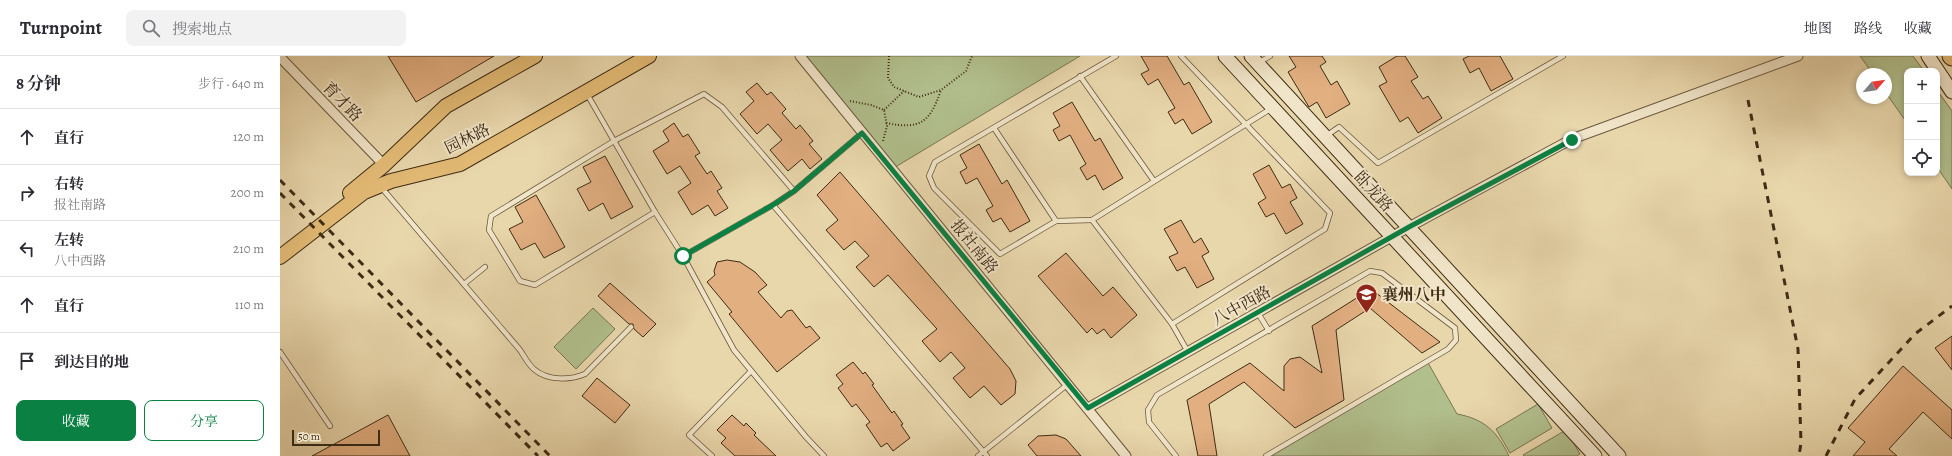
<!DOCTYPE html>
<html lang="zh">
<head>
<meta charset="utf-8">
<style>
	:root { --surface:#fff; --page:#f2f2f3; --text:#2b2b33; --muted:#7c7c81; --line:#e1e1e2; --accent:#0b8043 }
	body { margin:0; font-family:Alegreya,"Noto Serif SC",serif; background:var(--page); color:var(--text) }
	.controls { position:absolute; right:12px; top:12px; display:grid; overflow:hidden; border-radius:8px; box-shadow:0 2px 6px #0003 }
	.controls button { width:36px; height:36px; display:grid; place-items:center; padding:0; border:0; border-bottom:1px solid var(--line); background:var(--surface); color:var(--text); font:20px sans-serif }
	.compass { position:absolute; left:1576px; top:12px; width:36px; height:36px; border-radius:50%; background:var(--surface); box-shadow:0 2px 6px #0003; rotate:61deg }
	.scale { position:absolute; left:12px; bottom:10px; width:88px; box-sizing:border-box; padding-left:4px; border:2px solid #3e2c15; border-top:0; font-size:11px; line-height:14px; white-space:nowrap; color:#3e2c15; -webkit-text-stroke:3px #f1e5c9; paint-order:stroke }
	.stop { position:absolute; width:12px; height:12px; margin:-9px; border:3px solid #0b8043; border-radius:50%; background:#fff }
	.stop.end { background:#0b8043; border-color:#fff; box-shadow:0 1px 4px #0008 }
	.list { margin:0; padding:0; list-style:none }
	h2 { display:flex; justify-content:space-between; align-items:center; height:52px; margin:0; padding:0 16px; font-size:17px }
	h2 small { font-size:13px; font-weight:400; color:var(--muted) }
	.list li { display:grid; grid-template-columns:26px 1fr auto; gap:12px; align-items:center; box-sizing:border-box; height:56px; padding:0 16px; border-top:1px solid var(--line) }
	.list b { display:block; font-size:15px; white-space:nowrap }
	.list p { margin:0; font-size:13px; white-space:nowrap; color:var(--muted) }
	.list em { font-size:13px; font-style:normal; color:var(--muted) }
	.actions { display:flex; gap:8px; padding:12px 16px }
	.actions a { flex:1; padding:9px 0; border:1px solid var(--accent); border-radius:8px; text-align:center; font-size:14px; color:var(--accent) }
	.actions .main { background:var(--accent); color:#fff }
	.icon { flex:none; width:22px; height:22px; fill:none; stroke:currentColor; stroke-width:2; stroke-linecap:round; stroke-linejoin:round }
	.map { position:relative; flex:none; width:1672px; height:400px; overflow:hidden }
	header { display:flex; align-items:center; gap:24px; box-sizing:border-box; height:56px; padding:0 20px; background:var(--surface); border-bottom:1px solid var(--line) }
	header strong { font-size:19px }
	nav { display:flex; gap:22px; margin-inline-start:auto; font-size:14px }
	.search { width:280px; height:36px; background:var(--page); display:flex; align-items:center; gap:10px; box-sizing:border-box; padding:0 14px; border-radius:8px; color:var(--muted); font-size:15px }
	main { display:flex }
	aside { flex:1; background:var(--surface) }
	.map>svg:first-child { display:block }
</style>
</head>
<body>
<header>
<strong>Turnpoint</strong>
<div class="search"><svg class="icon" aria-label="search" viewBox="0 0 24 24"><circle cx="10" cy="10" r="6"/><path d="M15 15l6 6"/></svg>搜索地点</div>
<nav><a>地图</a><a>路线</a><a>收藏</a></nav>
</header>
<main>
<aside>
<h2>8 分钟<small>步行 · 640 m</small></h2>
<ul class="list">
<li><svg class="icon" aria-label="ahead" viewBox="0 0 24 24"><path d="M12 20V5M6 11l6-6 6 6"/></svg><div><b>直行</b></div><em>120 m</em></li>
<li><svg class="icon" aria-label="right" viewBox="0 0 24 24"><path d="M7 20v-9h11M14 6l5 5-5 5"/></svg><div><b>右转</b><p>报社南路</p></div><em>200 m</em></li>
<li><svg class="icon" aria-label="left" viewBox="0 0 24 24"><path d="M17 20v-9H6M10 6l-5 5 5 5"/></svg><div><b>左转</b><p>八中西路</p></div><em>210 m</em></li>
<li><svg class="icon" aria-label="ahead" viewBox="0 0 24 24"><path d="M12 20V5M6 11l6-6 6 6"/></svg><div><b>直行</b></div><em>110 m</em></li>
<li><svg class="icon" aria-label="arrive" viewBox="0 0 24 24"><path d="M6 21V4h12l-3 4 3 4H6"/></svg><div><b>到达目的地</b></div></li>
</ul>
<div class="actions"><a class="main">收藏</a><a>分享</a></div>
</aside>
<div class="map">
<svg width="1672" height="400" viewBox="0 0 1672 400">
	<rect width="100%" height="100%" fill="#e9d7ac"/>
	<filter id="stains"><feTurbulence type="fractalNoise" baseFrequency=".005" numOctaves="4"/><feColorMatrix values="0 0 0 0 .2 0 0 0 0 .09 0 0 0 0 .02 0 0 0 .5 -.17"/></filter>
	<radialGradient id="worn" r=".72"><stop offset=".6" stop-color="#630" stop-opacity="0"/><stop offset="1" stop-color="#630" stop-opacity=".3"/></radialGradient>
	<g fill="#b1bf8d" stroke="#787651">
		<path d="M520 0H800L612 113Z"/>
		<path d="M1580 0H1633L1644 15H1627V67L1606 37V18H1593Z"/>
		<path d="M1657 34 1672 55V133L1657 111Z"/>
		<path d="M313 252 335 273 296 313 274 291Z"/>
		<path d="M1147 305 1177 358C1204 363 1217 375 1229 400H986Z"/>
		<path d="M1258 348 1272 372 1230 397 1216 373Z"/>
		<path d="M1286 374 1300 398 1297 400H1244L1243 399Z"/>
	</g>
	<g fill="#e2af81" stroke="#3e2c15">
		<path d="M108 0H214L136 46Z"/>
		<path d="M861 0H887L904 29 909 26 932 66 912 78 903 63 895 68 888 56 895 52 878 23 868 29 861 18 869 14Z"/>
		<path d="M1009 0H1042L1046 6 1040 10 1051 29 1057 25 1070 48 1046 62 1037 46 1029 51 1008 16 1016 11Z"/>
		<path d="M1117 0H1125L1138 21 1131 25 1143 43 1148 40 1162 62 1138 77 1128 61 1120 66 1099 30 1107 26 1099 11Z"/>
		<path d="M1189 0H1220L1233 23 1211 35 1199 12 1190 17 1183 3Z"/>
		<path d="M477 27 487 39 491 36 506 53 502 57 516 73 520 69 533 85 529 88 542 103 530 113 522 103 508 115 490 94 502 84 488 68 477 78 460 58 474 45 466 36Z"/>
		<path d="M792 46 815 85 820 82 843 122 823 134 815 119 807 124 800 112 806 108 790 79 779 85 773 74 780 70 773 57Z"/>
		<path d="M394 67 403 81 408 78 420 97 415 100 427 118 431 115 442 132 437 135 448 152 435 160 428 149 412 159 398 136 411 127 400 110 387 118 373 95 389 85 383 75Z"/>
		<path d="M699 88 722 128 727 124 750 165 730 176 721 162 713 166 706 154 713 150 697 122 686 128 680 116 687 112 680 99Z"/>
		<path d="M325 100 353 151 331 163 323 147 309 155 297 133 311 126 303 111Z"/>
		<path d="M989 109 1002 132 1010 128 1017 142 1010 146 1023 168 1006 178 994 157 986 161 978 147 986 142 973 118Z"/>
		<path d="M560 116 730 313 736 325 735 338 721 349 704 330 690 342 673 322 685 312 671 296 660 306 642 285 657 273 608 219 594 231 576 211 589 200 575 185 564 194 546 174 558 164 537 139Z"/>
		<path d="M256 139 285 191 264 202 255 187 241 194 229 173 243 166 235 151Z"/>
		<path d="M901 164 914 187 921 182 929 196 922 200 934 223 917 232 905 211 897 215 889 201 898 197 884 173Z"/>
		<path d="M786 197 823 240 833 231 857 259 831 282 824 273 817 278 812 272 807 277 758 220Z"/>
		<path d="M447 204 460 206 475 216 487 229 478 236 501 262 507 255 512 254 526 272 530 270 540 282 497 316 449 258 452 256 427 226 435 219 434 215 437 206Z"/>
		<path d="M330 227 376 268 363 281 354 273 353 268H349L318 240Z"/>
		<path d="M1091 233 1160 286 1142 297 1090 252 1056 274 1064 344 1015 372 964 326 929 348 937 400H918L907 344 970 307 1004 335V310L1010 303 1020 301 1042 317 1032 270Z"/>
		<path d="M1672 280V314L1655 292Z"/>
		<path d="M573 306 583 318 585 316 594 328 592 329 612 357 614 355 623 368 621 369 630 382 613 395 607 387 601 391 586 369 590 366 576 348 572 351 558 332 563 328 556 319Z"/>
		<path d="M1623 310 1672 354V383L1643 356 1609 393 1617 400H1573L1585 386 1568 372Z"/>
		<path d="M317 322 350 349 335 367 302 340Z"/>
		<path d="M108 359 130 400H32Z"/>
		<path d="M452 359 464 370 466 367 476 377 474 379 496 400H455L441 387 446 382 437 374Z"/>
		<path d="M776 379 786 383 801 400H757L748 389 758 380Z"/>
	</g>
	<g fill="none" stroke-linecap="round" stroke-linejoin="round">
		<defs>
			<g id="lane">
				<path d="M836 0 655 106 649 120 654 132 720 198 776 165 812 164 992 52"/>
				<path d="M978 7 990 0"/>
				<path d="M800 20 874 125"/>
				<path d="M307 38 375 156 403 200 454 294 526 381 544 400"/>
				<path d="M714 72 776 165"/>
				<path d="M1046 80 1059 71 1098 107 1283 0"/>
				<path d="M101 131 240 294C244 300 249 310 255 314 268 325 291 324 305 318L351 271"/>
				<path d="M493 149 514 135"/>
				<path d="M375 156 255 229 240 225 209 174 211 160 334 85 424 38 442 51 514 135 582 77"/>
				<path d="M812 164 892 268 908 296"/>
				<path d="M403 200 493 149 707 400"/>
				<path d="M184 228 205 211"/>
				<path d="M978 257 989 275"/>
				<path d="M892 268 1045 173 1050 157 901 0"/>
				<path d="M0 296 50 370"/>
				<path d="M432 400 409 379 471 315"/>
				<path d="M698 400 788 328"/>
				<path d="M896 400 869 366 868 354 877 339 1090 215 1102 217 1175 272 1176 284 1168 293 986 400"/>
			</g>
			<g id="street">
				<path d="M520 0 846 400"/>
				<path d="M0 1 104 109"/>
				<path d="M808 352 1129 171 1292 83 1518 0"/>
			</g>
			<g id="secondary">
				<path d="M945 0 1315 400"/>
				<path d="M971 0 1339 400"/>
				<path d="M1648 0 1672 36"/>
			</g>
			<g id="primary">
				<path d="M70 137 104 109 166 50 255 0"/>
				<path d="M0 201 84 136 111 125 180 108 369 0"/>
			</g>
			<path id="highway" d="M1671 0 1672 1"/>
		</defs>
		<use href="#lane" stroke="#69573b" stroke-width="6"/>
		<use href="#street" stroke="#69573b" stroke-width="11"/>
		<use href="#secondary" stroke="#3e2c15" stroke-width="15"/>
		<use href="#primary" stroke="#3e2c15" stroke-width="16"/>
		<use href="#highway" stroke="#3e2c15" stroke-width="19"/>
		<g stroke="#3e2c15" stroke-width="2" stroke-dasharray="1 2" stroke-linecap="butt">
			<path d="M609 0 608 22 614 31 639 41 661 34 686 15 692 0"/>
			<path d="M570 45 591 49 604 54 607 70 603 85"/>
			<path d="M604 54 624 35"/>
			<path d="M606 67C641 74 650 66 661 34"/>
		</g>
		<use href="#lane" stroke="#f1e5c9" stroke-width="4.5"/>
		<use href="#street" stroke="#f1e5c9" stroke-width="9"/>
		<use href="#secondary" stroke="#f1e5c9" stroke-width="13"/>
		<use href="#primary" stroke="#e4bc76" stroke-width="14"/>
		<use href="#highway" stroke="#e4bc76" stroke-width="17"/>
		<g stroke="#3e2c15" stroke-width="3" stroke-dasharray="7 7" stroke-linecap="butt">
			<path d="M1468 44 1518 293 1521 387 1519 400"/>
			<path d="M0 124 270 400"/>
			<path d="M0 137 258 400"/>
			<path d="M1546 400 1575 343 1635 278 1672 250"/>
		</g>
	</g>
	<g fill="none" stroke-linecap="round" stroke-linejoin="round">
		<path stroke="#0b8043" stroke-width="5" d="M403 200 493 149 514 135 582 77 808 352 1129 171 1292 84"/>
	</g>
	<defs>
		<symbol id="school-pin" viewBox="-11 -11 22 30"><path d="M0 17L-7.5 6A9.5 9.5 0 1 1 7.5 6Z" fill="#8f2418" stroke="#f1e5c9"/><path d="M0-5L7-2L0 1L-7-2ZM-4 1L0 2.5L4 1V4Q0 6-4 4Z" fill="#fff"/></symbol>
	</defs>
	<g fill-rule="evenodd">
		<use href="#school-pin" x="1074" y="226" width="25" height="34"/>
	</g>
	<g text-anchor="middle" stroke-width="4" stroke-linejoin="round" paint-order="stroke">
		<g font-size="16" fill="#3e2c15" stroke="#f1e5c9">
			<text transform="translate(63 45) rotate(46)" y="6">育才路</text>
			<text transform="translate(187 82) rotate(-26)" y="6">园林路</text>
			<text transform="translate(1094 135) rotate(47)" y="6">卧龙路</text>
			<text transform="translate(695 190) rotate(51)" y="6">报社南路</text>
			<text transform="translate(961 249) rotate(-29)" y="6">八中西路</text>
		</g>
		<g font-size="16" font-weight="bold" fill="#3e2c15" stroke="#f1e5c9" text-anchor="start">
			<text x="1102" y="244">襄州八中</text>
		</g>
	</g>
	<rect width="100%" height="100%" filter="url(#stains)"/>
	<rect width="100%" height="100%" fill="url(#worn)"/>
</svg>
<div class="controls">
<button>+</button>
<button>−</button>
<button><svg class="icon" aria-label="locate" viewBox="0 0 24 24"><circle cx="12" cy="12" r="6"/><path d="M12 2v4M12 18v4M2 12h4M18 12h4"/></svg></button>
</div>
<svg class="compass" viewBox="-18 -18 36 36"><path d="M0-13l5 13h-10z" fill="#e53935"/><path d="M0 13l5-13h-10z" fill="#7c7c81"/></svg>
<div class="scale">50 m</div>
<div class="stop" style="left:403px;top:200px"></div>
<div class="stop end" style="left:1292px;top:84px"></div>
</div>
</main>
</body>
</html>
